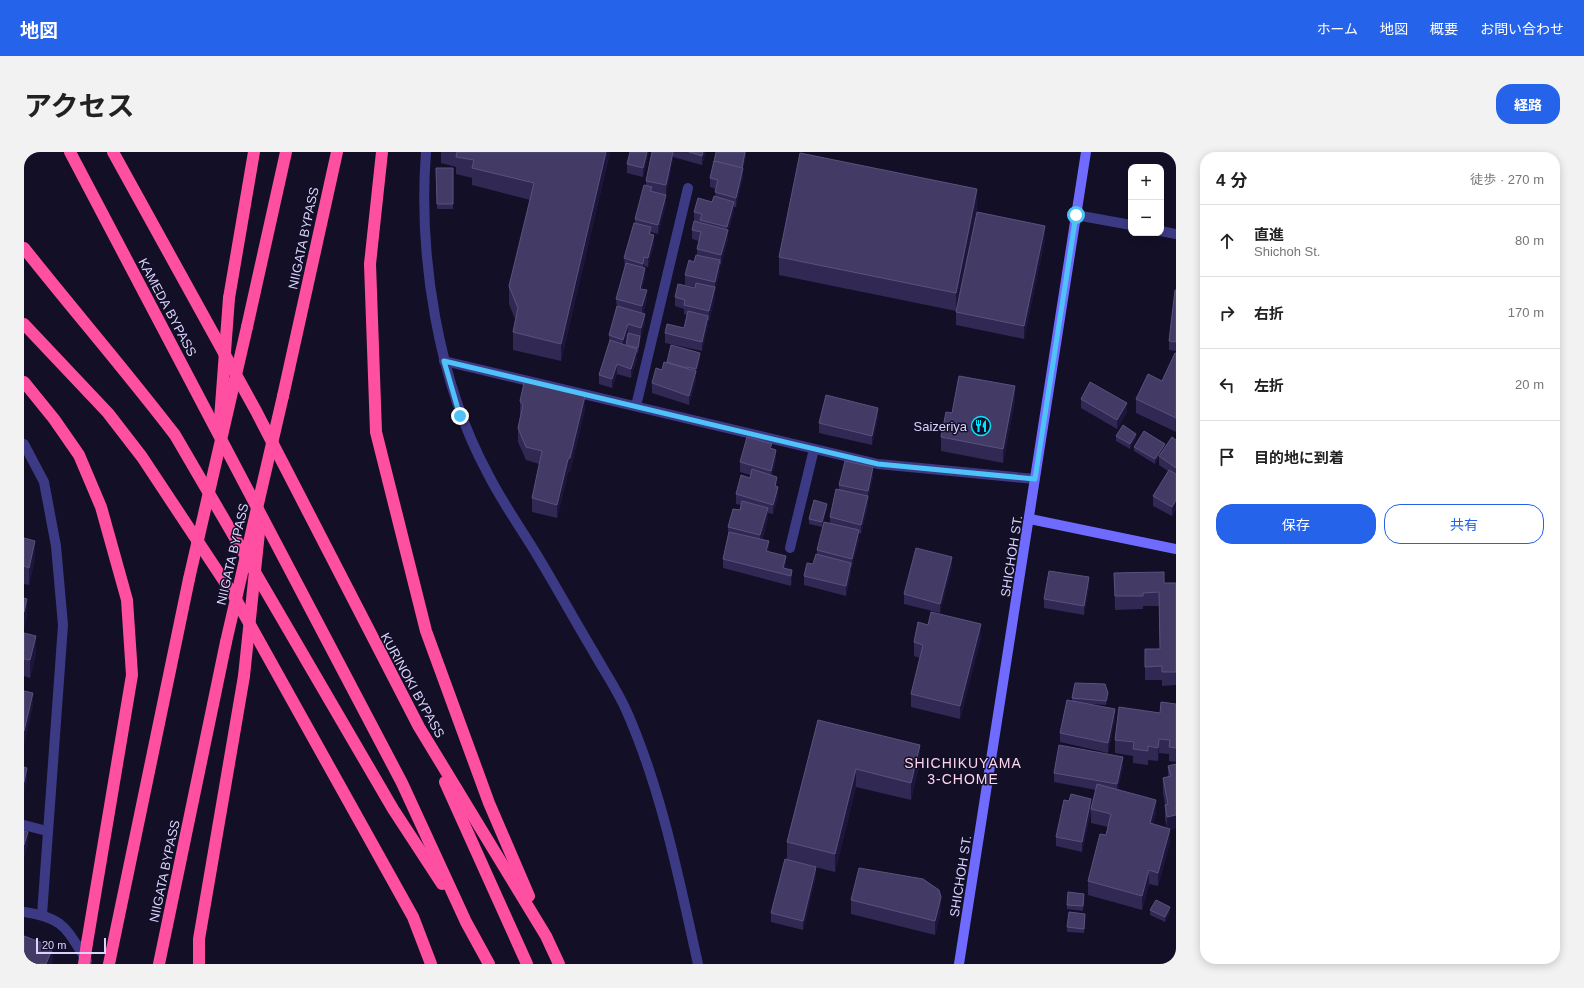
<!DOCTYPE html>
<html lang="ja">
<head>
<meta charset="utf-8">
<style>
	:root { --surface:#fff; --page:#f2f2f2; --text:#222; --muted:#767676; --line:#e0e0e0; --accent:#2563eb }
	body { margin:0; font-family:Arial,"Noto Sans JP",sans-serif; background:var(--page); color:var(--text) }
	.controls { position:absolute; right:12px; top:12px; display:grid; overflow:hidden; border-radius:8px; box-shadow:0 2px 10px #0003 }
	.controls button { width:36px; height:36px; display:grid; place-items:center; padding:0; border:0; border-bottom:1px solid var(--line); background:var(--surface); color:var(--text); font:20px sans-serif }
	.scale { position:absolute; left:12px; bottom:10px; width:70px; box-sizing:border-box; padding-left:4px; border:2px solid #d9d4ff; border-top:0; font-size:11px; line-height:14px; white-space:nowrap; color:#d9d4ff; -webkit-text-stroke:3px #130f26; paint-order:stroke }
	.stop { position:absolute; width:12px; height:12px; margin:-9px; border:3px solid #4fc3f7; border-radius:50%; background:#fff }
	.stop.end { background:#4fc3f7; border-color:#fff; box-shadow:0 1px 4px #0008 }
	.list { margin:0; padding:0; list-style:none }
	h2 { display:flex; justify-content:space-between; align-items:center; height:52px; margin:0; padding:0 16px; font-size:17px }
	h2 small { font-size:13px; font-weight:400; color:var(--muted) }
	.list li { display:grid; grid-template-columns:26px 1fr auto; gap:12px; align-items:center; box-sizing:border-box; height:72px; padding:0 16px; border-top:1px solid var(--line) }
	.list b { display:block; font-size:15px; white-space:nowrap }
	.list p { margin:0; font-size:13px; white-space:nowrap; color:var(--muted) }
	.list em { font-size:13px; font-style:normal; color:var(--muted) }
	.actions { display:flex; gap:8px; padding:12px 16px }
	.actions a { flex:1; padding:9px 0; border:1px solid var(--accent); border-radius:16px; text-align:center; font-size:14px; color:var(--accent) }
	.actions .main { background:var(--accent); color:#fff }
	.icon { flex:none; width:22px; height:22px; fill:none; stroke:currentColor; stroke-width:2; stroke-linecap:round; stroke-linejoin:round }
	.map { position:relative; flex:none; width:1152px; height:812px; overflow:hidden; border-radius:16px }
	header { display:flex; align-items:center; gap:24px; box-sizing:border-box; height:56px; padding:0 20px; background:var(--accent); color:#fff }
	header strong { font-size:19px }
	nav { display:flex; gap:22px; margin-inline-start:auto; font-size:14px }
	.intro { display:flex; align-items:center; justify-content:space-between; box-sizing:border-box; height:96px; padding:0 24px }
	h1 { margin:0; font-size:28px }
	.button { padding:10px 18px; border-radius:16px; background:var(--accent); color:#fff; font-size:14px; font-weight:700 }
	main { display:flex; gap:24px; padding:0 24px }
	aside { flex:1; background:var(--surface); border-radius:16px; box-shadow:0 2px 10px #0003 }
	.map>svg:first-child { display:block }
</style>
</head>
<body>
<header>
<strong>地図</strong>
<nav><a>ホーム</a><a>地図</a><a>概要</a><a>お問い合わせ</a></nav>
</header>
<div class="intro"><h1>アクセス</h1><a class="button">経路</a></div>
<main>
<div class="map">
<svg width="1152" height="812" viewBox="0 0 1152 812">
	<rect width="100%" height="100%" fill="#130f26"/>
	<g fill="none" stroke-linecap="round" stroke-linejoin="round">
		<g stroke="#3d3a85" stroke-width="10">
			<path d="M402 0C394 104 414 230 464 322 479 352 499 379 516 408 534 438 551 469 569 499 580 519 594 539 603 560 638 640 655 727 674 812"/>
			<path d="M1052 63 1107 73"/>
			<path d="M1137 79 1152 82"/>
			<path d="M420 209 854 312 1011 327"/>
			<path d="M612 254 664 36"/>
			<path d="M0 292 20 330 32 394 39 473 18 763"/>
			<path d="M766 396 790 297"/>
			<path d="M0 673 23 679"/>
			<path d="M0 760C41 766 42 777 63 809"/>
		</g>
		<g stroke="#6f6bff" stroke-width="10">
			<path d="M1006 367 1152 397"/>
			<path d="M935 812 1062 0"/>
		</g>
		<g stroke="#ff4fa3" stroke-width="12">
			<path d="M46 0 378 631 442 770 465 812"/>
			<path d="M89 0 232 259 395 575 522 784 535 812"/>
			<path d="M358 0 346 112 352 280 402 479 465 651 505 744"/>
			<path d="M0 96C50 159 102 219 151 283L369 657 418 732"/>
			<path d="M205 146 230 0"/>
			<path d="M0 172 84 261 118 305 210 444 389 765 407 812"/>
			<path d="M223 175 262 0"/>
			<path d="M0 230 30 267 55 303 77 355 103 448 108 523 63 791"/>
			<path d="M259 244 313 0"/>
			<path d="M421 630 503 812"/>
			<path d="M85 812 165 427"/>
			<path d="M135 812 202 490"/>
			<path d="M175 812V787L220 524"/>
		</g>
		<g stroke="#ff4fa3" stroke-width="12">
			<path d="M196 267 205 146"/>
			<path d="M165 427 223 175"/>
			<path d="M202 490 259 244"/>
			<path d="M220 524 236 371"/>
			<path d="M60 812 63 791"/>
		</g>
	</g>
	<g fill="#312854" fill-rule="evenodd">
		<path d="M417 0H586L537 209 489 198V180L491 167 485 152V134L506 48 448 33V26L432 22V15L417 11Z"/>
		<path d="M606 0H625L619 25 603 21V12Z"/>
		<path d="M628 0H682L678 13 649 5 642 43V52L634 82 627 80V82L630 92 624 115 620 114V116L621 125 618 137 623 148 619 161 621 171 616 186V189L614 201H613V206L607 226 593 222 588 236 575 232V223L585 192V183L593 156 592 147 601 116 600 106 611 71V67L622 33V29ZM604 182 602 193H600Z"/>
		<path d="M722 0V3L719 16V25L712 55H710V60L704 80V87L697 113 696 112V118L691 139V145L685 169 684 168V173L678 199 641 191V181L660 176 663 163 660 162V157L651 154V145L671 136V135L661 133V123L670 110 673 103V97L675 89 668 87V78L670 70V60L688 50 691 45 692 37 686 35V26L690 10Z"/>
		<path d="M412 16H429V57H413Z"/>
		<path d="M953 55 932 159 755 123V105Z"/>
		<path d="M1021 87 1000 187 932 173V160Z"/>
		<path d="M1152 138V199L1145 198V189Z"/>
		<path d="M1152 201V280L1112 261V247L1138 229Z"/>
		<path d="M676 206 672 222V228L665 253 628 241V231L643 210Z"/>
		<path d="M1057 247 1103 260 1093 277 1057 256Z"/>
		<path d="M991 248 979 311 917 299V285L928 261Z"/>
		<path d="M496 249 561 257 546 320H544L533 366 508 360V346L515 312 502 308 494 290V276L496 264Z"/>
		<path d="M854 265 848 293 795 281V271Z"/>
		<path d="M1092 284 1112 286 1106 297 1092 289Z"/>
		<path d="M1152 288V357L1148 364 1129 354V344L1144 319 1135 313V305L1131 312 1110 299V295L1141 296Z"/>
		<path d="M748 297 752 307 748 323 753 334 754 345 749 362 744 361V366L738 388 744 400 762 413 761 417 768 418V428L767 434 699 416V407L704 382V375L716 358 717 353 712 352V342L726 326V323L716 320V310Z"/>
		<path d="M849 324 844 348V353L837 382 835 381V388L827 416V420L822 444 780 433V424L789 412 793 403V398L806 371V365L815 337V333Z"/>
		<path d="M803 356 798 375 785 372V367Z"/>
		<path d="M0 386 11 406 5 433 0 432Z"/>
		<path d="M928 414 916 461 880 452V442Z"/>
		<path d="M1090 421 1140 431H1152V533L1138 534V528H1121V497H1136L1135 454H1119V457L1091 458Z"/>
		<path d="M1065 435 1060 463 1020 456V447Z"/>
		<path d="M0 481 12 502 6 526 0 524Z"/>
		<path d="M957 485 936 567 887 555V542L896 506 890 504V490Z"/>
		<path d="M1048 546H1084L1082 553 1067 552 1091 567 1084 601 1036 590V581L1048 549Z"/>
		<path d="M1152 552V610L1145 609V602L1135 601 1134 609 1124 608V613L1109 611V604L1091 601V588L1136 561Z"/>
		<path d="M794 568 896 610 887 648 832 635 811 720 763 708V690Z"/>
		<path d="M1152 612V676L1146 677V690L1134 734 1125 732 1118 758 1064 743V729L1082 683 1084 675 1067 671V658L1058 700 1032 694V685L1067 655 1072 638 1030 630V621L1099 614 1094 637 1132 661 1129 672 1143 676 1141 667V653L1139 640V626L1144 625V614Z"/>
		<path d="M792 724 779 778 747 770V761Z"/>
		<path d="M1060 746 1059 759 1043 757V753Z"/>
		<path d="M827 748 917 759 911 783 827 762Z"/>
		<path d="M1126 758 1146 760 1141 770 1126 763Z"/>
		<path d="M1061 767 1060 781 1043 780V775Z"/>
	</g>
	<g fill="#1d163a">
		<path d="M582 0H586L537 209V192Z"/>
		<path d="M623 0H625L619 25V16Z"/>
		<path d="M649 0V7L642 43V33Z"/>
		<path d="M679 0H682L678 13V4Z"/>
		<path d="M721 0 722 3 717 22V17Z"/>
		<path d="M719 16V25L712 55V46Z"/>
		<path d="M953 37V55L932 159V141Z"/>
		<path d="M642 43V52L634 82V73Z"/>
		<path d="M710 50V60L704 80V87L697 113V103L703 82V75Z"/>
		<path d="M1021 74V87L1000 187V174Z"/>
		<path d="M630 83V92L624 115V106Z"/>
		<path d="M620 105V114L619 121V112Z"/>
		<path d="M696 108V118L691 139V145L685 169V159L691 136V130Z"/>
		<path d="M621 116V125L616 146V137Z"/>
		<path d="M623 138V148L618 163V154Z"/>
		<path d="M621 162V171L617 186V176Z"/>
		<path d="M684 164V173L678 199V190Z"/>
		<path d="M604 172V182L599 197V188Z"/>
		<path d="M616 184V189L614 201V196Z"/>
		<path d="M613 197V206L607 226V217Z"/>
		<path d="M676 201V206L672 222V228L665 253V244Z"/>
		<path d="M593 212V222L588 236V227Z"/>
		<path d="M991 234V248L979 311V297Z"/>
		<path d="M561 244V257L546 320H544L533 366V353Z"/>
		<path d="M1103 251V260L1093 277V268Z"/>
		<path d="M854 256V265L848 293V284Z"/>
		<path d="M1112 282V286L1106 297V292Z"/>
		<path d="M1141 292V296L1135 304V305L1131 312V307Z"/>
		<path d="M752 298V307L747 328V319Z"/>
		<path d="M849 315V324L844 348V339Z"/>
		<path d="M753 325V334L751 344V334Z"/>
		<path d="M754 335V345L749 362V353Z"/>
		<path d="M844 344V353L837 382V373Z"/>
		<path d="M1152 348V357L1148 364V355Z"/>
		<path d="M803 352V356L798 375V370Z"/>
		<path d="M744 356V366L736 393V383Z"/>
		<path d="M835 378V388L828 416V407Z"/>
		<path d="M11 389V406L5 433V416Z"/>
		<path d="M745 389V399L742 408V399Z"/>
		<path d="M762 404V413L760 423 759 416Z"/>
		<path d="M928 405V414L916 461V452Z"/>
		<path d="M827 411V420L822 444V434Z"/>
		<path d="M768 418V428L767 434V424Z"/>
		<path d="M1065 425V435L1060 463V454Z"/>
		<path d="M3 447V465L0 478V460Z"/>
		<path d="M957 472V485L936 567V554Z"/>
		<path d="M12 484V502L6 526V508Z"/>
		<path d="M9 541V555L0 593V579Z"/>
		<path d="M1084 541V546L1082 553V549Z"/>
		<path d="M1091 557V567L1084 601V591Z"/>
		<path d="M1135 587V601L1134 609V596Z"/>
		<path d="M896 593V610L887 648V631Z"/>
		<path d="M1099 605V614L1093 642V632Z"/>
		<path d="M3 616V630L0 643V630Z"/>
		<path d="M832 617V635L811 720V702Z"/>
		<path d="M1067 647V656L1058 700V690Z"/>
		<path d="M1132 648V661L1126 685V671Z"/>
		<path d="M1152 663V676L1146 677V690L1134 734V721L1143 678V665Z"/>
		<path d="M4 680V693L0 707V693Z"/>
		<path d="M792 715V724L779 778V769Z"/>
		<path d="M1125 718V732L1118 758V744Z"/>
		<path d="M917 745V759L911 783V769Z"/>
		<path d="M1146 755V760L1141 770V765Z"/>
		<path d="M29 795V808L28 812H22Z"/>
	</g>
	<g fill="#433a66" stroke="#5a527e">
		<path d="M433 0H582L537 192 489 180 494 156 485 134 510 31 448 16 450 8 432 5Z"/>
		<path d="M606 0H623L619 16 603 12Z"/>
		<path d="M628 0H649L642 33 622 29Z"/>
		<path d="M665 0H679L678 4Z"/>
		<path d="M692 0H721L718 16 690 9V10Z"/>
		<path d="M776 1 953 37 932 141 755 105Z"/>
		<path d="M690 9 719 16 712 46 691 40 694 28 686 26Z"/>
		<path d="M412 16H429V52H413Z"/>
		<path d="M620 33 628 35 626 39 642 43 634 73 611 67Z"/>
		<path d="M690 44 710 50 703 75 676 68 678 62 670 60 674 46 688 50Z"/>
		<path d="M953 60 1021 74 1000 174 932 160Z"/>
		<path d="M670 69 704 78 697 103 673 97 677 80 668 78Z"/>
		<path d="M610 71 627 75 625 82 630 83 624 106 620 105 619 112 600 106Z"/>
		<path d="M672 103 696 108 691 130 661 123 665 108 670 110Z"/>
		<path d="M602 111 621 116 616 137 623 138 618 154 592 147Z"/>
		<path d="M672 131 691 135 685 159 660 153 661 148 651 145 654 132 671 136Z"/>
		<path d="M1151 138H1152V190L1145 189Z"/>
		<path d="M593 154 621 162 617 176 604 172 599 188 585 183Z"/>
		<path d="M664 159 684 164 678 190 641 181 643 172 660 176Z"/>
		<path d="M604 181 616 184 614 196 602 193Z"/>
		<path d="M586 188 613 197 607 217 593 212 588 227 575 223Z"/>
		<path d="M647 193 676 201 672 217 663 215V216L643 210Z"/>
		<path d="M1151 201H1152V266L1112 247 1124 222 1138 229Z"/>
		<path d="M640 210 672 219 665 244 628 231 632 216 638 218Z"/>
		<path d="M935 224 991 234 979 297 917 285 922 260 928 261Z"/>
		<path d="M505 230 561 244 546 306 544 307 533 353 508 346 518 299 502 295 494 276 499 253 496 249 500 231Z"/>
		<path d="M1066 230 1103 251 1093 268 1057 247Z"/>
		<path d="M802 243 854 256 848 284 795 271Z"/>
		<path d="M1099 273 1112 282 1106 292 1092 284Z"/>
		<path d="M1120 279 1141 292 1131 307 1110 295Z"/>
		<path d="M723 285 748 292 746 296 752 298 747 319 716 310Z"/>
		<path d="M1148 285 1152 288V316L1135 304Z"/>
		<path d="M821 309 849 315 844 339 815 333Z"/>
		<path d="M728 317 753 325 751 334 754 335 749 353 712 342 717 323 726 326Z"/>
		<path d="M1145 318 1152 322V348L1148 355 1129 344Z"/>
		<path d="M812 337 844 344 837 373 806 365Z"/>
		<path d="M790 348 803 352 798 370 785 367Z"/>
		<path d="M718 349 744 356 736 383 704 375 709 357 716 358Z"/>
		<path d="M800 370 835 378 828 407 793 398Z"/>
		<path d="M705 380 745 389 742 399 762 404 759 416 768 418 767 424 699 407Z"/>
		<path d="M0 386 11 389 5 416 0 414Z"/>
		<path d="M892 396 928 405 916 452 880 442Z"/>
		<path d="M792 402 827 411 822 434 780 424 783 411 789 412Z"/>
		<path d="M1025 419 1065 425 1060 454 1020 447Z"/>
		<path d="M1140 420V431H1152V520H1138V514L1121 515V497H1136L1135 440 1119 441V444H1091L1090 421Z"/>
		<path d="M0 446 3 447 0 460Z"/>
		<path d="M907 460 957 472 936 554 887 542 899 493 890 490 894 470 904 473Z"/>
		<path d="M0 481 12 484 6 508 0 507Z"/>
		<path d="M1051 531 1081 532 1084 541 1082 549 1048 546Z"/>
		<path d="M0 539 9 541 0 579Z"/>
		<path d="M1043 548 1091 557 1084 591 1036 581Z"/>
		<path d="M1137 550 1152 552V596L1145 595 1146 588 1135 587 1134 596 1124 594V599L1109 597 1110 590 1091 588 1095 555 1136 561Z"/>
		<path d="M794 568 896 593 887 631 832 617 811 702 763 690Z"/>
		<path d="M1035 593 1099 605 1093 632 1030 621Z"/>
		<path d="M1152 612V663L1143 665 1141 653 1144 652 1139 626 1147 624 1144 614Z"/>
		<path d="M0 615 3 616 0 630Z"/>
		<path d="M1073 632 1132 648 1126 671 1146 677 1134 721 1125 718 1118 744 1064 729 1076 682 1082 683 1087 662 1067 657Z"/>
		<path d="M1047 642 1067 647 1058 690 1032 685 1040 648 1045 649Z"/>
		<path d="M0 679 4 680 0 693Z"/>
		<path d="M761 707 792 715 779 769 747 761Z"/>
		<path d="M835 716 899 727 915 738 917 745 911 769 827 748Z"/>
		<path d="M1044 740 1060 742 1059 754 1043 753Z"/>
		<path d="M1132 748 1146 755 1141 765 1126 758Z"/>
		<path d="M1045 760 1061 762 1060 777 1043 775Z"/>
		<path d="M0 784 29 795 22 812H0Z"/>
	</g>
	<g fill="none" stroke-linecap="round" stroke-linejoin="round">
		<path stroke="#4fc3f7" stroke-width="5" d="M436 264 420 209 854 312 1011 327 1052 63"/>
	</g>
	<defs>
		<symbol id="restaurant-ring" viewBox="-11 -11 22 22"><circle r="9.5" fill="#130f26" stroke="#00e5ff" stroke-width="1.5"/><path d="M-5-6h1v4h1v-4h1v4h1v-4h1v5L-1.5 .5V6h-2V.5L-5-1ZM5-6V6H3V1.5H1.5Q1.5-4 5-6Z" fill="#00e5ff"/></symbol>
	</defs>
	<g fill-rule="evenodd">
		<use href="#restaurant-ring" x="946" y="263" width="22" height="22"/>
	</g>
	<g text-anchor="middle" stroke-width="3" stroke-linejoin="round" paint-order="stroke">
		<g font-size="13" fill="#d9d4ff" stroke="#130f26">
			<text transform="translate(279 86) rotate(-78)" y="5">NIIGATA BYPASS</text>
			<text transform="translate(144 155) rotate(62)" y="5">KAMEDA BYPASS</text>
			<text transform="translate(208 402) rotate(-77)" y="5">NIIGATA BYPASS</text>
			<text transform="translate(987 404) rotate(-81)" y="5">SHICHOH ST.</text>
			<text transform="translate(389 533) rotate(61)" y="5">KURINOKI BYPASS</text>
			<text transform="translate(140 719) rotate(-78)" y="5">NIIGATA BYPASS</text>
			<text transform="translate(936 724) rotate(-81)" y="5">SHICHOH ST.</text>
		</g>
		<g font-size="13" fill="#d9d4ff" stroke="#130f26" text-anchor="end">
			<text x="943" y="279">Saizeriya</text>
		</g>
		<g font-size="14" letter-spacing="1" fill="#ffd6f0" stroke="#130f26">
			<text x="939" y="616">SHICHIKUYAMA<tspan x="939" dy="16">3-CHOME</tspan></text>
		</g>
	</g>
</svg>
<div class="controls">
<button>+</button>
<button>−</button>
</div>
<div class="scale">20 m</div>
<div class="stop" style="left:1052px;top:63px"></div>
<div class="stop end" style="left:436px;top:264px"></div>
</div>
<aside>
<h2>4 分<small>徒歩 · 270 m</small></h2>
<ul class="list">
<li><svg class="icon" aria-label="ahead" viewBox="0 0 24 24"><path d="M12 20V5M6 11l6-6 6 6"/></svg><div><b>直進</b><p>Shichoh St.</p></div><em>80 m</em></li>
<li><svg class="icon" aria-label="right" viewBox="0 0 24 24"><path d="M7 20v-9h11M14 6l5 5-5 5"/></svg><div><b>右折</b></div><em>170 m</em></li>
<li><svg class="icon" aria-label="left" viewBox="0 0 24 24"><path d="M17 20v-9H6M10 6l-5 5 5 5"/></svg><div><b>左折</b></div><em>20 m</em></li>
<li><svg class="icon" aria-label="arrive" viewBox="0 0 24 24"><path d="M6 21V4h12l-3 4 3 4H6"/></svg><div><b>目的地に到着</b></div></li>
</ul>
<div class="actions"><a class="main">保存</a><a>共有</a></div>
</aside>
</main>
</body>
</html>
